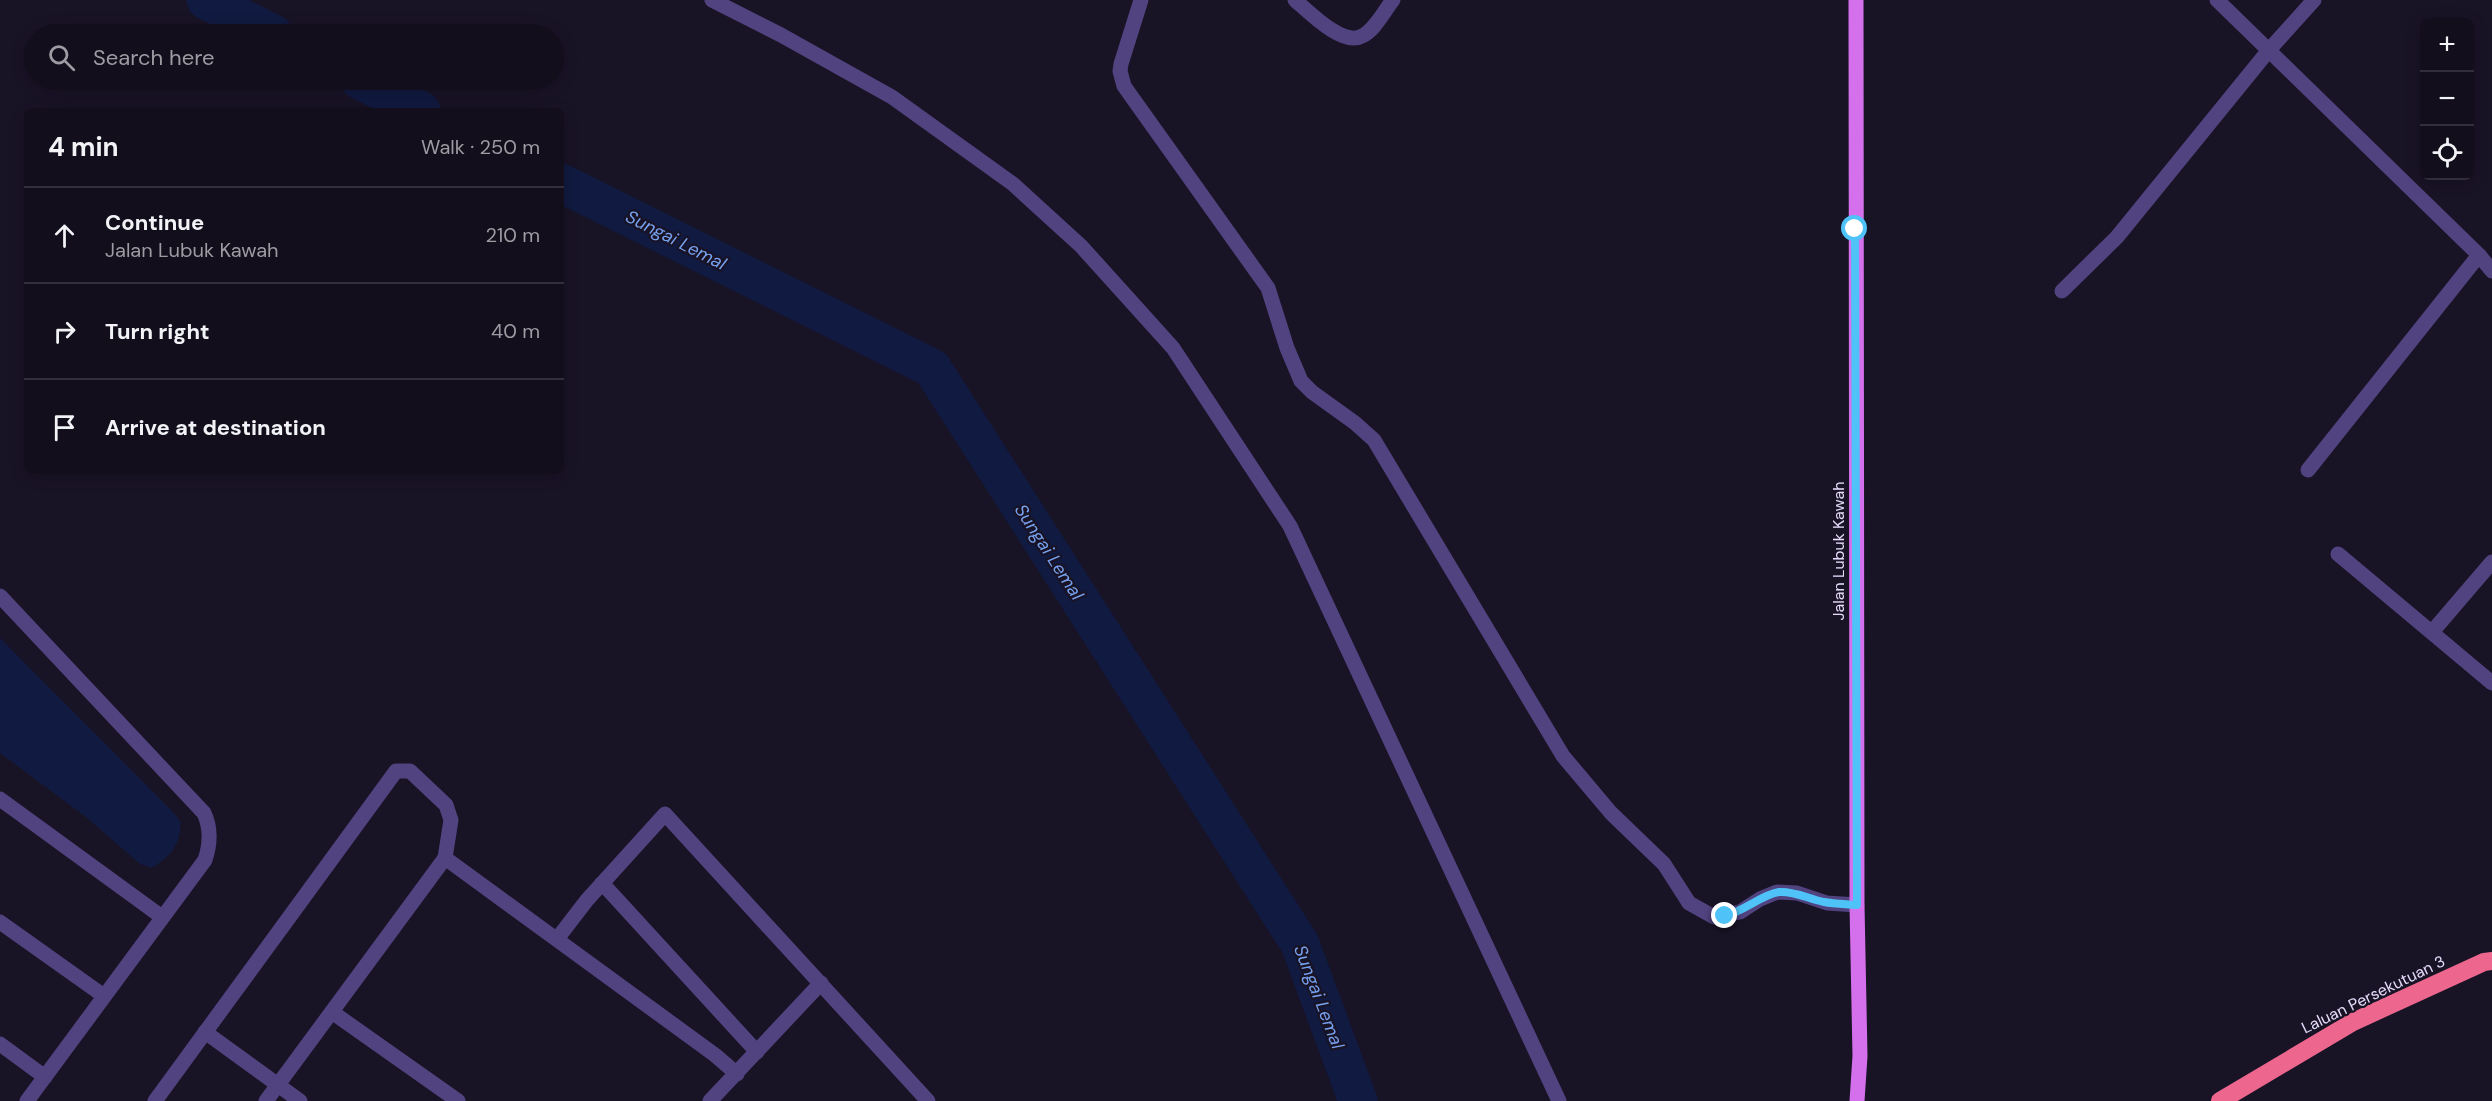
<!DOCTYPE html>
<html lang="en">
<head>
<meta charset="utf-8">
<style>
	:root { --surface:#130e1c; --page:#1c1725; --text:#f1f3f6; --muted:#9d9ca3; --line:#322e3b }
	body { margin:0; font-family:"DM Sans",sans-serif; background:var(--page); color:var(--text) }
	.controls { position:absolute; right:18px; top:18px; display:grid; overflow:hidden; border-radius:9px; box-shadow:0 3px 15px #0003 }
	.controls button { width:54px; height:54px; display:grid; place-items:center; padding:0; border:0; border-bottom:2px solid var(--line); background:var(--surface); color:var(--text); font:30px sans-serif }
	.stop { position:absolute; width:18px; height:18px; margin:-14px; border:4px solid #4fc3f7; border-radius:50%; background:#fff }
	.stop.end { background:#4fc3f7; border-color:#fff; box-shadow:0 2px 6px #0008 }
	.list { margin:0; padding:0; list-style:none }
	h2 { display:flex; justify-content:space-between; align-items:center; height:78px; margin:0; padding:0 24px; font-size:26px }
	h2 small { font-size:20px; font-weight:400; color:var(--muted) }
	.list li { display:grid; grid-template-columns:39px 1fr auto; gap:18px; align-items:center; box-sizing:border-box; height:96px; padding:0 24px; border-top:2px solid var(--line) }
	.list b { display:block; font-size:22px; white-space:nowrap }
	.list p { margin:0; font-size:20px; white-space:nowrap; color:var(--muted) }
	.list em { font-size:20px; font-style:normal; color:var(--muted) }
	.icon { flex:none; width:33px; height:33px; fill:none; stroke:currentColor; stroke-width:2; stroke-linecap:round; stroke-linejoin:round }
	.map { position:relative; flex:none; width:2492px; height:1101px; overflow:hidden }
	.search { position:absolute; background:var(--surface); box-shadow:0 3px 15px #0003; left:24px; top:24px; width:540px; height:66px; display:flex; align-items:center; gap:15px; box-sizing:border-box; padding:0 21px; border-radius:33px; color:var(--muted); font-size:22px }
	.panel { position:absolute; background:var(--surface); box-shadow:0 3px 15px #0003; left:24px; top:108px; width:540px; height:366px; border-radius:9px }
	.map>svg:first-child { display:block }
</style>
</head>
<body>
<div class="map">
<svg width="2492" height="1101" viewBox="0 0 2492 1101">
	<rect width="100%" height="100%" fill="#191326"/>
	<path fill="#111a40" d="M0 638 175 814 181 823C179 847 172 855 152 868L140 864 86 817 0 753Z"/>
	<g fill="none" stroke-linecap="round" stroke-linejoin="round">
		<g stroke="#111a40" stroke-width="39">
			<path d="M206 0 273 34"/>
			<path d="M360 80 421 111"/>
			<path d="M561 183 932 368 1300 944 1358 1101"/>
		</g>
		<g stroke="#50437f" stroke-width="15">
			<path d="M712 0 781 35 892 97 1013 184 1081 246 1173 348 1290 526 1559 1101"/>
			<path d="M1141 0 1121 64 1120 71 1124 86 1268 288 1287 348 1301 381 1312 392 1355 423 1374 440 1563 756 1611 813 1664 864 1689 903 1714 917 1740 912 1760 899 1777 892 1797 893 1827 903 1857 905"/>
			<path d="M1295 0C1309 12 1343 47 1362 36 1375 30 1384 11 1393 0"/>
			<path d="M2217 0 2479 255 2492 271"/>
			<path d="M2062 291 2117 237 2269 50 2314 0"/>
			<path d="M2308 470 2479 255"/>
			<path d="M2338 554 2492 683"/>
			<path d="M0 596 204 813C211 828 210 845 205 860L27 1101"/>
			<path d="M2432 632 2492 562"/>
			<path d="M0 799 162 917"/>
			<path d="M445 858 715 1055 737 1074"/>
			<path d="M602 883 757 1052"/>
			<path d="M0 922 104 996"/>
			<path d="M557 939 587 900 665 814 928 1101"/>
			<path d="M332 1012 458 1101"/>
			<path d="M205 1032 300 1101"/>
			<path d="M0 1044 45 1077"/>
			<path d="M155 1101 396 771H410L446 805 451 820 445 858 266 1101"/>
			<path d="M710 1101 821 983"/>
		</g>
		<path stroke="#d570ed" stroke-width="15" d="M1856 0 1857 905 1860 1056 1857 1101"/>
		<path stroke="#ec668e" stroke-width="18" d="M2220 1101 2353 1022 2484 962 2492 961"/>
	</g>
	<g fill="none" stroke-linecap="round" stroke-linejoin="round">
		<path stroke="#4fc3f7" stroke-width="8" d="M1725 916C1744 911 1763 894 1779 892 1796 891 1808 899 1824 902 1835 904 1846 904 1857 905L1855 229"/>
	</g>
	<g text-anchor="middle" stroke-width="4.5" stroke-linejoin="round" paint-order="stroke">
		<g font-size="16" fill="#e5dcfb" stroke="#191326">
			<text transform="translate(1838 551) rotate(-90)" y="6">Jalan Lubuk Kawah</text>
			<text transform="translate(2373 994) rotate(-26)" y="6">Laluan Persekutuan 3</text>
		</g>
		<g font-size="18" font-style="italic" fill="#76a1ee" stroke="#191326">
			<text transform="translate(676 240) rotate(27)" y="6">Sungai Lemal</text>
			<text transform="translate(1049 552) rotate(57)" y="6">Sungai Lemal</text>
			<text transform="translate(1319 997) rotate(69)" y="6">Sungai Lemal</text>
		</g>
	</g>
</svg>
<div class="controls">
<button>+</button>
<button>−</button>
<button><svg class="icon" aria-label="locate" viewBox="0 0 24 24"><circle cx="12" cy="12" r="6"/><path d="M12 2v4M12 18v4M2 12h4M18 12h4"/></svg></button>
</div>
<div class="stop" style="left:1855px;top:229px"></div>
<div class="stop end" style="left:1725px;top:916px"></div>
<div class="search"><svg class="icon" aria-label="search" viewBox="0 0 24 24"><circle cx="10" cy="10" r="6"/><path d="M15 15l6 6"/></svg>Search here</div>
<section class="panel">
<h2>4 min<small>Walk · 250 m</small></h2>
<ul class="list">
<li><svg class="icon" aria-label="ahead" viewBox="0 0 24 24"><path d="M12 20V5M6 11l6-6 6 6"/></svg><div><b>Continue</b><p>Jalan Lubuk Kawah</p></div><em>210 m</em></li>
<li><svg class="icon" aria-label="right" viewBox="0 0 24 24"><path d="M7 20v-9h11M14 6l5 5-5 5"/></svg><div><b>Turn right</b></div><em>40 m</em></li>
<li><svg class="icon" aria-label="arrive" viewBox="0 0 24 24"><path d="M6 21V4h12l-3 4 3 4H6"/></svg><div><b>Arrive at destination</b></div></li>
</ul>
</section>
</div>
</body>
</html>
